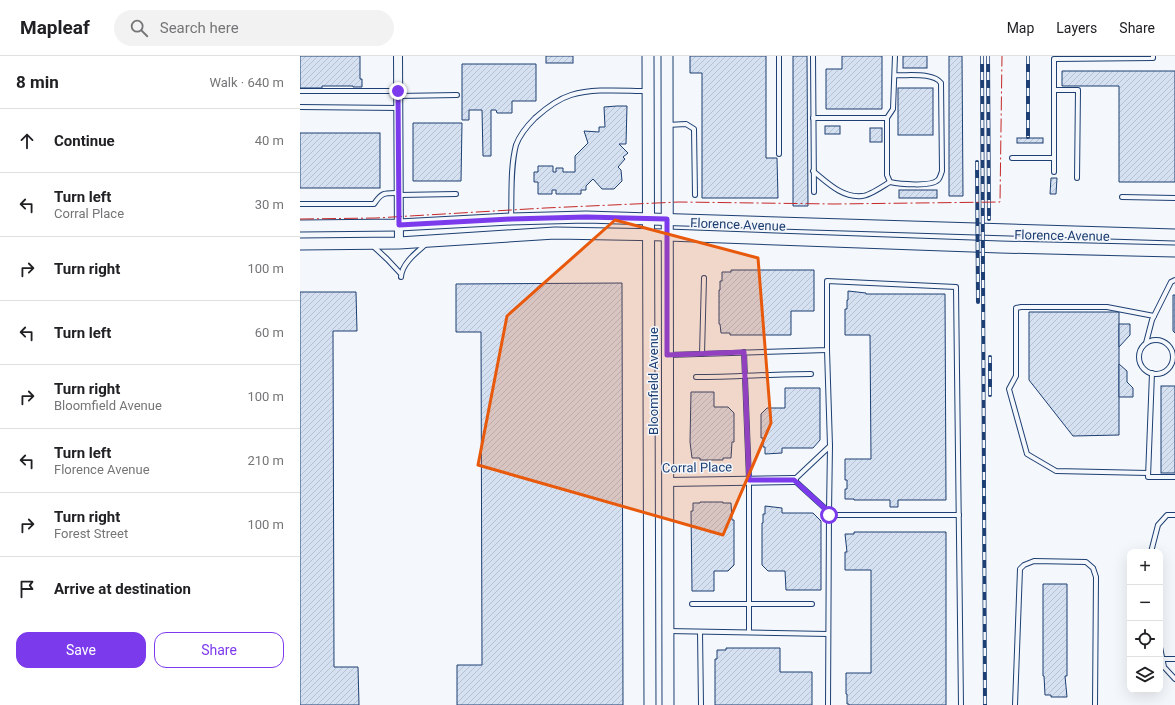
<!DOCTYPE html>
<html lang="en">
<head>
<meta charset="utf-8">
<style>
	:root { --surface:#fff; --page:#f2f2f2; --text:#202124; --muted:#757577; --line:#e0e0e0; --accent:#7c3aed }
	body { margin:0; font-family:Roboto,sans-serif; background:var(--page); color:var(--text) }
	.controls { position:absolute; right:12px; bottom:12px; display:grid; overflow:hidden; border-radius:8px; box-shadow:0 4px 16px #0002 }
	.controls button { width:36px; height:36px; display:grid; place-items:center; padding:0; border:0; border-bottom:1px solid var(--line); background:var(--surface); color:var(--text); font:20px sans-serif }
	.stop { position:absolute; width:12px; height:12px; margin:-9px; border:3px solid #7c3aed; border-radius:50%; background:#fff }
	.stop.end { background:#7c3aed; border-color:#fff; box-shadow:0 1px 4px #0008 }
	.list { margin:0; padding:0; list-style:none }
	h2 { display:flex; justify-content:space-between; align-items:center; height:52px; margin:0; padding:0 16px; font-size:17px }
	h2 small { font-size:13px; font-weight:400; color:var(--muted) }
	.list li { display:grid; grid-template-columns:26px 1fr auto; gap:12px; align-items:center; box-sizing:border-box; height:64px; padding:0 16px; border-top:1px solid var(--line) }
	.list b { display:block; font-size:15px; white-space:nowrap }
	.list p { margin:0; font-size:13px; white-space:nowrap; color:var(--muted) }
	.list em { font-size:13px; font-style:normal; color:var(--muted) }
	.actions { display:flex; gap:8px; padding:12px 16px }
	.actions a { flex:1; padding:9px 0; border:1px solid var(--accent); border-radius:12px; text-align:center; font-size:14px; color:var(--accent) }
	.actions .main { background:var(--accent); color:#fff }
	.icon { flex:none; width:22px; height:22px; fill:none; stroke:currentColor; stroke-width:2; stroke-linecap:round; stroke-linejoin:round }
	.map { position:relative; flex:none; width:875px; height:649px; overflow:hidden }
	header { display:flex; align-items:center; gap:24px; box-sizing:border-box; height:56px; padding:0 20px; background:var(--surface); border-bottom:1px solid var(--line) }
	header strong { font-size:19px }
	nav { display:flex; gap:22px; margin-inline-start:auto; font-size:14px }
	.search { width:280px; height:36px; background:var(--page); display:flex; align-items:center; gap:10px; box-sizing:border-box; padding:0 14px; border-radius:22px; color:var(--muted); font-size:15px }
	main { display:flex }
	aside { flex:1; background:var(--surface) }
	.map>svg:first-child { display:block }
</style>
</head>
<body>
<header>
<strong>Mapleaf</strong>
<div class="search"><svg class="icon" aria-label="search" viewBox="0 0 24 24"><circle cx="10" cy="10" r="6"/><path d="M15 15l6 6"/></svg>Search here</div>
<nav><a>Map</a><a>Layers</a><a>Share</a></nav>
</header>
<main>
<aside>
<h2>8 min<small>Walk · 640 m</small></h2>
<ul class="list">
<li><svg class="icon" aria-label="ahead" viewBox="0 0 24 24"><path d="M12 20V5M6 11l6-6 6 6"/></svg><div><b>Continue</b></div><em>40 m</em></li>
<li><svg class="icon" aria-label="left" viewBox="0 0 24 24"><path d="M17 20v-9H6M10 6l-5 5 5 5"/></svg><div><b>Turn left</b><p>Corral Place</p></div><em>30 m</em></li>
<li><svg class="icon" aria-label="right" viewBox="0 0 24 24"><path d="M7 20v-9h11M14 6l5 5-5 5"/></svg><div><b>Turn right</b></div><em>100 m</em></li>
<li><svg class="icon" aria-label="left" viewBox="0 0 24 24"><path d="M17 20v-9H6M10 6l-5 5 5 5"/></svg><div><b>Turn left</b></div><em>60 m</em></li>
<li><svg class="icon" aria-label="right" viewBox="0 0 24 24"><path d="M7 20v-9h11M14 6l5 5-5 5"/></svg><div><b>Turn right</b><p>Bloomfield Avenue</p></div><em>100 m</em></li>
<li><svg class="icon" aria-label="left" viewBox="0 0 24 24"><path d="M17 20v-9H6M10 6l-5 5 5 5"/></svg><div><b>Turn left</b><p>Florence Avenue</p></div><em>210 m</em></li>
<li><svg class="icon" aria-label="right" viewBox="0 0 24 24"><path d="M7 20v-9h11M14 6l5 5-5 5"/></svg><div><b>Turn right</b><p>Forest Street</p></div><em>100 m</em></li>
<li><svg class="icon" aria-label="arrive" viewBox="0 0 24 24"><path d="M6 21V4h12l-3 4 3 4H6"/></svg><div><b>Arrive at destination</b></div></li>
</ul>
<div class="actions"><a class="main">Save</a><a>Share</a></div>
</aside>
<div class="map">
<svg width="875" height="649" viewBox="0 0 875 649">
	<defs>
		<pattern id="building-hatch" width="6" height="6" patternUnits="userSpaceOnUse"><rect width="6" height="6" fill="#d5e0f0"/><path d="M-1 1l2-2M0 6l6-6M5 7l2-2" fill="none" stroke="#b6c1d1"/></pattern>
	</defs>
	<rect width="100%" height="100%" fill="#f4f7fb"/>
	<g fill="url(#building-hatch)" stroke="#1d3f73">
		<path d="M0 0H60V23H62V31H53V30H22V32H0Z"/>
		<rect x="246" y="0" width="27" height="7"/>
		<path d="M390 0H466V102H477L478 142H402V17H390Z"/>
		<path d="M493 0H507L508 150H493Z"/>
		<path d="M542 0H582V53H526V13H542Z"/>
		<rect x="603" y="0" width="24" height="12"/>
		<path d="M649 0H662L663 140H649Z"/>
		<path d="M162 8H236V45H212V57H197L196 54H191V100H183L182 54H169V64H162Z"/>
		<path d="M762 15H875V126H819V30H762Z"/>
		<rect x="598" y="32" width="35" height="47"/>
		<path d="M317 50H327L326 88H319L328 97 323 101 325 103 318 111 321 114 322 125 314 133H302L293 123 286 130V134H281V138H256V134H252V138H238V126H234V116H238V110H253V116H256V112H263V116H275V100L288 87 284 75 299 76V71H305L304 51Z"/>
		<path d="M113 67H162L161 125H113Z"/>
		<rect x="525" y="70" width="15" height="8"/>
		<rect x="570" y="72" width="12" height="14"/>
		<rect x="0" y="77" width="80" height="55"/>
		<rect x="717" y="82" width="26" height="5"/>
		<path d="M751 122H757L756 138H750Z"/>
		<rect x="599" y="134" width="38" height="8"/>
		<path d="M431 214H514V255H491V279H430V277H421L420 268H419V234H420V225H422V216H431Z"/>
		<path d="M322 227 323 649H157V609H182L181 276H156V228Z"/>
		<path d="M548 235 566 237V238H645L646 444H598V451H590V444H554V443H545V433H547V424H545V403H571L570 279H545V253H547V244H548Z"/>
		<path d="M0 236H56L57 275H33L34 611H58L59 649H0Z"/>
		<path d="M873 239H875V277L873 275Z"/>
		<path d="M729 256H819V379L773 380 729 324Z"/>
		<path d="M819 268H830V279L819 291Z"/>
		<path d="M819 308 827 315V326L833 332V341H819Z"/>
		<rect x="861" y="330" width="14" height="87"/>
		<path d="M485 332H520V384L513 392H482V397L465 398V391H463V382H461V358L467 352H485Z"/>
		<path d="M391 336H414V351H428L434 357V386H432L431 402H423V404H400V402H392L390 386Z"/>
		<path d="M400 446H423V447H431L432 464H434V509L428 515H414V535H392L391 455H393V447H400Z"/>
		<path d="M465 450 482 452V457H513L521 465V534H486L485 515H468L462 509V467H463V458H465Z"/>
		<path d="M554 476H646V649H549V648H547V638H546V617H571V514H545V496H547L545 478H554Z"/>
		<path d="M743 528H767V620H765L767 641H751V639H745L744 620H743Z"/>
		<path d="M426 592H480V616H512V649H415V603H417V594H426Z"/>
	</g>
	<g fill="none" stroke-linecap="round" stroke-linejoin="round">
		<defs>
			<g id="lane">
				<path d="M513 0 514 136"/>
				<path d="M595 0 593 53 587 62V119L590 126C599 128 631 131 638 124 640 122 641 118 642 115L641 27C633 16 608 20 595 19"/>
				<path d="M754 34H778L777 122"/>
				<path d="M0 35H98"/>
				<path d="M98 40 157 39"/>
				<path d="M0 51 98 52"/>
				<path d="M513 62H587"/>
				<path d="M367 69 386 68 394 73 395 139"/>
				<path d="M479 98V0"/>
				<path d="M712 102H754"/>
				<path d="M513 115C528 127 542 142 562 140 569 140 583 130 590 126"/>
				<path d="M754 116V3L853 2V0"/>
				<path d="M99 139 156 138"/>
				<path d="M822 141 875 142"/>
				<path d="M0 148H74C82 136 84 137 99 137"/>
				<path d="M211 163C212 139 210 112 216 89 220 78 227 70 235 62 245 53 258 43 271 39 295 32 323 35 348 35"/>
				<path d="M73 190 87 203 101 218"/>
				<path d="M101 221C102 207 117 196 126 188"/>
				<circle cx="856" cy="301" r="17"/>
				<path d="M846 287 852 264 871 226 875 224"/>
				<path d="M527 294 530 390 494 424 529 456 528 649"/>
				<path d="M444 296 449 424V576"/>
				<path d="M402 298 404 222"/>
				<path d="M367 299 527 294V225L656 231 661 649"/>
				<path d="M852 317 848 421H875"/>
				<path d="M396 321C435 321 473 318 511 318"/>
				<path d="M848 417 756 415 727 398 709 333 716 320V252L721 251H807L854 260"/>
				<path d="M529 456 530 390"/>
				<path d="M529 459H659"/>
				<path d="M851 496 858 469 867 459H875"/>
				<path d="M392 548H512"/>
				<path d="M368 575 528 578"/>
				<path d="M400 576 401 649"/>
				<path d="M860 591 864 611 875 623"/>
				<path d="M862 603H875"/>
				<path d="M715 649 720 513 724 509 734 505 786 506 793 512 796 521 795 649"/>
			</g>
			<g id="street">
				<path d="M98 0 99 187"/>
				<path d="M368 426 494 424"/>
			</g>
			<g id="secondary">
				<path d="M348 0 350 649"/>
				<path d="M367 0 368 649"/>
				<path d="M0 170 99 169 211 163 286 161 875 179"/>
				<path d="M0 188 99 187 255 177 367 179 700 191 875 195"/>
			</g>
		</defs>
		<use href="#lane" stroke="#1d3f73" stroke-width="6"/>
		<use href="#street" stroke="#1d3f73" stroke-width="10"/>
		<use href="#secondary" stroke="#1d3f73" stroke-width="13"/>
		<use href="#lane" stroke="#f4f7fb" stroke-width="4"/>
		<use href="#street" stroke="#f4f7fb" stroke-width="8"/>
		<use href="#secondary" stroke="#f4f7fb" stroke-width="11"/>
		<defs>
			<g id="rail">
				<path d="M682 0 685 649"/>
				<path d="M688 0 689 163"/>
				<path d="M728 0V81"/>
				<path d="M677 106 678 246"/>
				<path d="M690 339V301"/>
			</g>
		</defs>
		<use href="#rail" stroke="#1d3f73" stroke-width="4"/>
		<use href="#rail" stroke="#f4f7fb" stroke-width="2.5" stroke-dasharray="8" stroke-linecap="butt"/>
		<path stroke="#c62828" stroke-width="1" stroke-dasharray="14 3 2 3" stroke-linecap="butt" d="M0 163 76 162 245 152 379 146 534 148 700 146 702 0"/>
	</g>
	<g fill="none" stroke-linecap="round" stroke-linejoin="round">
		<path stroke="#7c3aed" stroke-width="5" d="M98 35 99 169 211 163 286 161 367 163V299L444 296 449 424H494L529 456V459"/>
	</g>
	<path fill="#e8590c" fill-opacity="0.2" stroke="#e8590c" stroke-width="3" stroke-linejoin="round" d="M315 164 458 202 471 367 423 479 178 409 207 260Z"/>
	<g text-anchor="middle" stroke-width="3" stroke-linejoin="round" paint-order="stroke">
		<g font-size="13" fill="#1d3f73" stroke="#f4f7fb">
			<text transform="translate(438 168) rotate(2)" y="5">Florence Avenue</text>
			<text transform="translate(762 179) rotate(1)" y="5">Florence Avenue</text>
			<text transform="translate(353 325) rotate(-90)" y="5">Bloomfield Avenue</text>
			<text transform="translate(397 411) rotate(-1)" y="5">Corral Place</text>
		</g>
	</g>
</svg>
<div class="controls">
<button>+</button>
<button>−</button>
<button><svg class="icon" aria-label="locate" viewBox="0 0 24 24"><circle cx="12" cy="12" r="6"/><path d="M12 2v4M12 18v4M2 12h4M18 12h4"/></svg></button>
<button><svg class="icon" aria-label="layers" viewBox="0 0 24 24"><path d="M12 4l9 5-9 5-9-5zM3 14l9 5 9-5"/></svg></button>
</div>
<div class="stop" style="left:529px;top:459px"></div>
<div class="stop end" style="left:98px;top:35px"></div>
</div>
</main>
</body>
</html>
